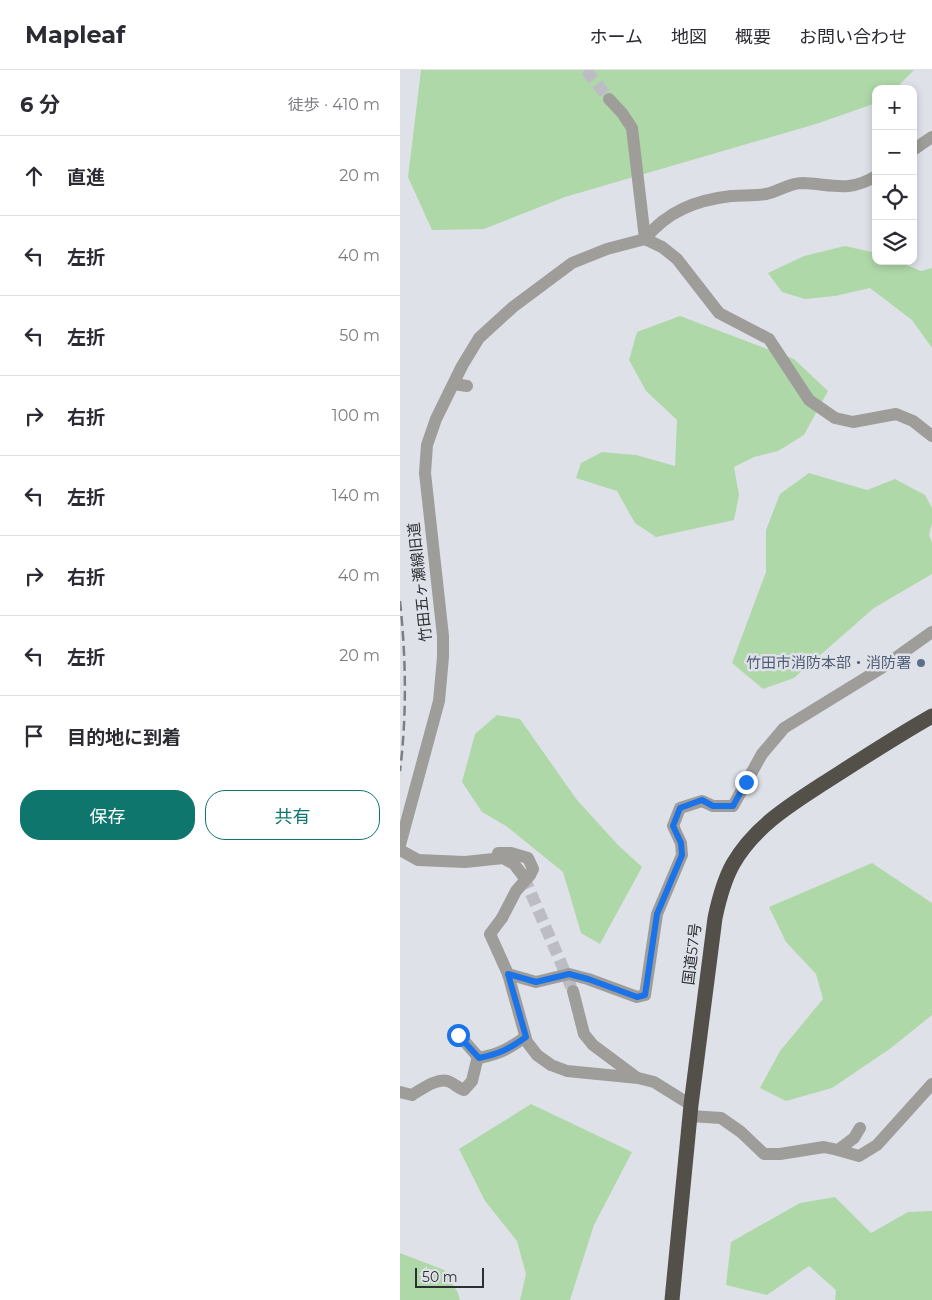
<!DOCTYPE html>
<html lang="ja">
<head>
<meta charset="utf-8">
<style>
	:root { --surface:#fff; --page:#f2f2f3; --text:#2b2b33; --muted:#7c7c81; --line:#e1e1e2; --accent:#0f766e }
	body { margin:0; font-family:Montserrat,"Noto Sans JP",sans-serif; background:var(--page); color:var(--text) }
	.controls { position:absolute; right:15px; top:15px; display:grid; overflow:hidden; border-radius:10px; box-shadow:0 2px 8px #0003 }
	.controls button { width:45px; height:45px; display:grid; place-items:center; padding:0; border:0; border-bottom:1px solid var(--line); background:var(--surface); color:var(--text); font:25px sans-serif }
	.scale { position:absolute; left:15px; bottom:12px; width:69px; box-sizing:border-box; padding-left:5px; border:2px solid #2e2f32; border-top:0; font-size:14px; line-height:18px; white-space:nowrap; color:#2e2f32; -webkit-text-stroke:4px #dfe1e9; paint-order:stroke }
	.stop { position:absolute; width:15px; height:15px; margin:-11px; border:4px solid #1a73e8; border-radius:50%; background:#fff }
	.stop.end { background:#1a73e8; border-color:#fff; box-shadow:0 1px 5px #0008 }
	.list { margin:0; padding:0; list-style:none }
	h2 { display:flex; justify-content:space-between; align-items:center; height:65px; margin:0; padding:0 20px; font-size:21px }
	h2 small { font-size:16px; font-weight:400; color:var(--muted) }
	.list li { display:grid; grid-template-columns:32px 1fr auto; gap:15px; align-items:center; box-sizing:border-box; height:80px; padding:0 20px; border-top:1px solid var(--line) }
	.list b { display:block; font-size:19px; white-space:nowrap }
	.list em { font-size:16px; font-style:normal; color:var(--muted) }
	.actions { display:flex; gap:10px; padding:15px 20px }
	.actions a { flex:1; padding:11px 0; border:1px solid var(--accent); border-radius:20px; text-align:center; font-size:18px; color:var(--accent) }
	.actions .main { background:var(--accent); color:#fff }
	.icon { flex:none; width:28px; height:28px; fill:none; stroke:currentColor; stroke-width:2; stroke-linecap:round; stroke-linejoin:round }
	.map { position:relative; flex:none; width:532px; height:1230px; overflow:hidden }
	header { display:flex; align-items:center; gap:30px; box-sizing:border-box; height:70px; padding:0 25px; background:var(--surface); border-bottom:1px solid var(--line) }
	header strong { font-size:24px }
	nav { display:flex; gap:28px; margin-inline-start:auto; font-size:18px }
	main { display:flex }
	aside { flex:1; background:var(--surface) }
	.map>svg:first-child { display:block }
</style>
</head>
<body>
<header>
<strong>Mapleaf</strong>
<nav><a>ホーム</a><a>地図</a><a>概要</a><a>お問い合わせ</a></nav>
</header>
<main>
<aside>
<h2>6 分<small>徒歩 · 410 m</small></h2>
<ul class="list">
<li><svg class="icon" aria-label="ahead" viewBox="0 0 24 24"><path d="M12 20V5M6 11l6-6 6 6"/></svg><div><b>直進</b></div><em>20 m</em></li>
<li><svg class="icon" aria-label="left" viewBox="0 0 24 24"><path d="M17 20v-9H6M10 6l-5 5 5 5"/></svg><div><b>左折</b></div><em>40 m</em></li>
<li><svg class="icon" aria-label="left" viewBox="0 0 24 24"><path d="M17 20v-9H6M10 6l-5 5 5 5"/></svg><div><b>左折</b></div><em>50 m</em></li>
<li><svg class="icon" aria-label="right" viewBox="0 0 24 24"><path d="M7 20v-9h11M14 6l5 5-5 5"/></svg><div><b>右折</b></div><em>100 m</em></li>
<li><svg class="icon" aria-label="left" viewBox="0 0 24 24"><path d="M17 20v-9H6M10 6l-5 5 5 5"/></svg><div><b>左折</b></div><em>140 m</em></li>
<li><svg class="icon" aria-label="right" viewBox="0 0 24 24"><path d="M7 20v-9h11M14 6l5 5-5 5"/></svg><div><b>右折</b></div><em>40 m</em></li>
<li><svg class="icon" aria-label="left" viewBox="0 0 24 24"><path d="M17 20v-9H6M10 6l-5 5 5 5"/></svg><div><b>左折</b></div><em>20 m</em></li>
<li><svg class="icon" aria-label="arrive" viewBox="0 0 24 24"><path d="M6 21V4h12l-3 4 3 4H6"/></svg><div><b>目的地に到着</b></div></li>
</ul>
<div class="actions"><a class="main">保存</a><a>共有</a></div>
</aside>
<div class="map">
<svg width="532" height="1230" viewBox="0 0 532 1230">
	<rect width="100%" height="100%" fill="#dfe1e9"/>
	<g fill="#afd8a9">
		<path d="M21 0H514L495 19H476V33L416 54 165 127 84 159 32 160 8 107Z"/>
		<path d="M445 176 476 183V191H497L521 201 532 198V278L512 250 470 218 435 226 405 229 382 222 368 203 404 186Z"/>
		<path d="M280 246 394 289 428 321 404 365 378 381 354 387 334 397 339 425 334 450 256 467 235 453 217 421 176 408 181 393 202 382 236 385 275 396 277 350 246 321 229 290 237 262Z"/>
		<path d="M409 403 467 420 495 409 525 425 532 438V453L529 465 532 473V504L474 538 394 608 363 619 332 593 366 502V460L380 424Z"/>
		<path d="M97 645 120 649 177 730 218 775 242 797 200 874 181 863 163 802 106 756 82 742 62 712 75 664Z"/>
		<path d="M472 793 532 833V945L491 978 432 1018 386 1031 360 1018 380 981 423 929 416 904 386 872 369 837Z"/>
		<path d="M131 1034 232 1082 194 1155 170 1230H120L126 1204 117 1171 85 1131 59 1079Z"/>
		<path d="M435 1127 471 1163 508 1142 532 1141V1230H435L436 1220 409 1196 367 1225 326 1215 331 1172 400 1133Z"/>
		<path d="M0 1183 44 1200 58 1223 60 1230H0Z"/>
	</g>
	<g fill="none" stroke-linecap="round" stroke-linejoin="round">
		<g stroke="#bcbdc4" stroke-width="12" stroke-dasharray="12 6" stroke-linecap="butt">
			<path d="M186 0 209 29"/>
			<path d="M124 807 173 921"/>
		</g>
		<g stroke="#9e9d99" stroke-width="12">
			<path d="M209 29 222 43 232 58 245 169"/>
			<path d="M513 80 532 67"/>
			<path d="M245 169 262 177 277 189 319 243 369 269 409 330 435 348 453 352 496 344 513 351 532 366"/>
			<path d="M245 169C267 141 297 130 331 126 343 125 355 126 366 124 378 122 389 113 402 113 431 114 449 123 476 106"/>
			<path d="M54 314 67 316"/>
			<path d="M0 775 39 631 43 587V566L25 403 27 375 36 349 62 296 79 268 113 237 172 193 207 179 245 169"/>
			<path d="M0 780 18 790 65 792 103 788 114 794 124 807"/>
			<path d="M98 783H111L128 788 133 799 130 805"/>
			<path d="M102 848 90 864 108 904 127 972 137 985 151 995 167 1001 238 1008 254 1012 291 1035"/>
			<path d="M108 904 136 912 169 904 188 909 237 927 245 925 257 844 282 785 281 773 273 756 280 738 302 731 313 736H333L362 684 384 658 480 599 532 562"/>
			<path d="M173 921 184 964 193 975 236 1007"/>
			<path d="M59 965 79 988C99 984 109 979 125 967"/>
			<path d="M0 1022 12 1025C22 1019 39 1006 50 1012 56 1015 58 1018 64 1020L72 1011 78 986"/>
			<path d="M290 1046 321 1048 341 1062 364 1084H380L424 1077 438 1080 454 1068 460 1058"/>
			<path d="M438 1080 459 1086 477 1075 532 1014"/>
		</g>
		<path stroke="#535049" stroke-width="15" d="M272 1230 291 1035 315 848C319 829 324 810 333 794 354 757 390 735 424 713 460 690 495 667 532 646"/>
		<path stroke="#7c7e83" stroke-width="2.5" stroke-dasharray="10 5" stroke-linecap="butt" d="M0 531C6 588 7 644 0 701"/>
		<path stroke="#9e9d99" stroke-width="12" d="M102 848 116 821 130 805"/>
	</g>
	<g fill="none" stroke-linecap="round" stroke-linejoin="round">
		<path stroke="#1a73e8" stroke-width="6" d="M58 965 79 988C99 984 109 979 126 967L108 904 136 912 169 904 188 909 237 927 245 925 257 844 282 785 281 773 273 756 280 738 302 730 313 736H333L346 712"/>
	</g>
	<circle fill="#5c6f8a" stroke="#dfe1e9" stroke-width="2" cx="521" cy="593" r="5"/>
	<g text-anchor="middle" stroke-width="5" stroke-linejoin="round" paint-order="stroke">
		<g font-size="15" fill="#2e2f32" stroke="#dfe1e9">
			<text transform="translate(20 512) rotate(-96)" y="5">竹田五ヶ瀬線旧道</text>
			<text transform="translate(292 884) rotate(-83)" y="5">国道57号</text>
		</g>
		<g font-size="15" fill="#4e5e75" stroke="#dfe1e9" text-anchor="end">
			<text x="511" y="598">竹田市消防本部・消防署</text>
		</g>
	</g>
</svg>
<div class="controls">
<button>+</button>
<button>−</button>
<button><svg class="icon" aria-label="locate" viewBox="0 0 24 24"><circle cx="12" cy="12" r="6"/><path d="M12 2v4M12 18v4M2 12h4M18 12h4"/></svg></button>
<button><svg class="icon" aria-label="layers" viewBox="0 0 24 24"><path d="M12 4l9 5-9 5-9-5zM3 14l9 5 9-5"/></svg></button>
</div>
<div class="scale">50 m</div>
<div class="stop" style="left:58px;top:965px"></div>
<div class="stop end" style="left:346px;top:712px"></div>
</div>
</main>
</body>
</html>
